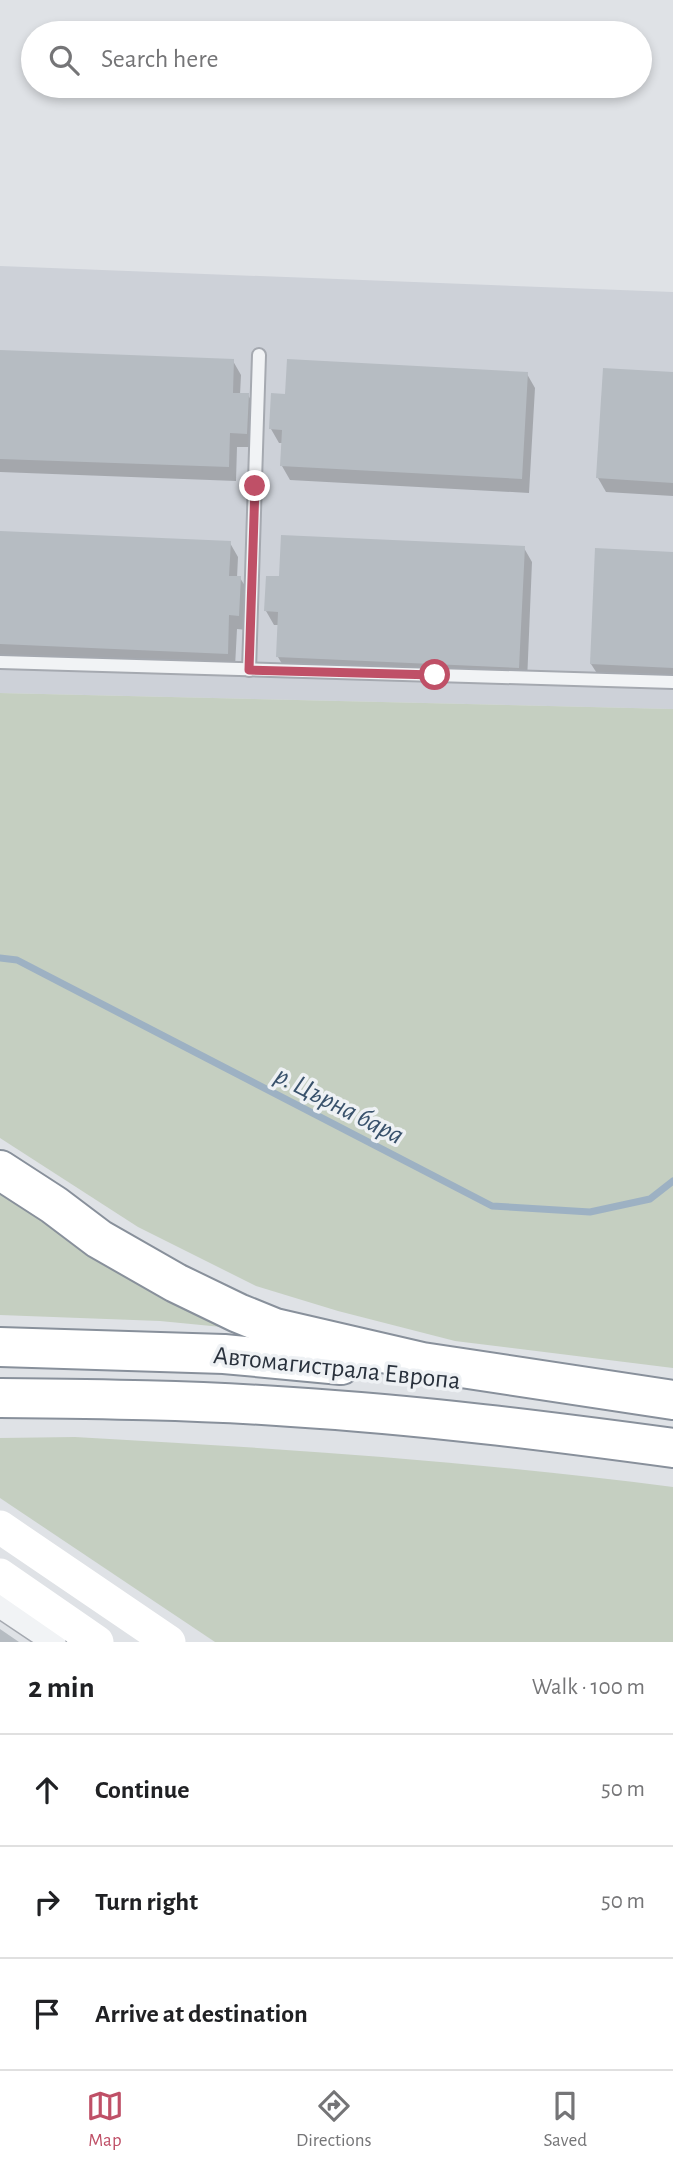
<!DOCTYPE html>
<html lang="en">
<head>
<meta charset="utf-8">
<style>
	:root { --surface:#fff; --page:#f6f6f6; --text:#202124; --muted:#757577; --line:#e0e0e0; --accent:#bf5067 }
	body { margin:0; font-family:"Alegreya Sans",sans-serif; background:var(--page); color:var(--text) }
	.stop { position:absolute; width:21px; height:21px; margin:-16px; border:5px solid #bf5067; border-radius:50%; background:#fff }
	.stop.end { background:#bf5067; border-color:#fff; box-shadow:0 2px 7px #0008 }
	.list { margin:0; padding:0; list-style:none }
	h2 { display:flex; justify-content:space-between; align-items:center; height:91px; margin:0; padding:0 28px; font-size:30px }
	h2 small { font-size:23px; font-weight:400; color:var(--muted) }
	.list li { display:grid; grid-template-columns:46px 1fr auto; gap:21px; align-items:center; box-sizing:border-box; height:112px; padding:0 28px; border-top:2px solid var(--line) }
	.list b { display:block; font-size:26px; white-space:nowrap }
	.list em { font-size:23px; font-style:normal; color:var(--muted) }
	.icon { flex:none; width:38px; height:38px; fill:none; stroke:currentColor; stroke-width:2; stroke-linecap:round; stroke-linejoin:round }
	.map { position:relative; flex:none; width:673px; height:1642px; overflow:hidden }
	.search { position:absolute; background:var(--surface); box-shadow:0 4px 10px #0003; left:21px; right:21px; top:21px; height:77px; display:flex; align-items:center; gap:18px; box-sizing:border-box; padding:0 24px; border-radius:38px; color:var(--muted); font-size:26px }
	.sheet { height:427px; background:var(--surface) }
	nav { display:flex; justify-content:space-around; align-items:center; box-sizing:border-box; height:98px; border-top:2px solid var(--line); background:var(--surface); font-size:19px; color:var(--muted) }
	nav a { display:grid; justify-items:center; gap:4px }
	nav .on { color:var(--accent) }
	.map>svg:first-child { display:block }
</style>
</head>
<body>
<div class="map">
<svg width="673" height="1642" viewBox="0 0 673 1642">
	<rect width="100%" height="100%" fill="#dfe2e6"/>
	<path fill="#cdd1d8" d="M0 266 673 292V709L0 693Z"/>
	<g fill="#c5cfc1">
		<path d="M0 693 673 709V1368L455 1341 338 1311 256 1286 138 1227 0 1138Z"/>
		<path d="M0 1194 100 1259 232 1328 160 1321 0 1315Z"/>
		<path d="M75 1437C275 1448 474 1461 673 1487V1642H215L0 1498V1438Z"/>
	</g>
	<g fill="#0003">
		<path d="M0 352 233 361 241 375 240 395H248L256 409 254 447H237L236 481 0 472Z"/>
		<path d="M527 374 535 388 529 493 290 480 282 466 283 443H279L271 429 287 395Z"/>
		<path d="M673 374V496L606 492 598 478Z"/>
		<path d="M0 533 230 543 238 557 237 578H240L249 592 247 630 237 629 235 667 0 657Z"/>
		<path d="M524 548 532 562 527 682 286 671 278 657 279 625H274L266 611Z"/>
		<path d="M673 554V681L600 678 591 664Z"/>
	</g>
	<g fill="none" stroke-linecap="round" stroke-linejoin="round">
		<path stroke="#9db1c3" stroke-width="7" d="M0 958 17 960 492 1206 590 1212 650 1199 673 1181"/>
	</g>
	<g fill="#b6bcc2">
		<path d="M0 350 234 359 233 393H249L247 434 230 433 229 467 0 459Z"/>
		<path d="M287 359 528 372 522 479 280 466 282 430 269 429 271 393 285 394Z"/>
		<path d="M603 368 673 372V483L596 478Z"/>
		<path d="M0 531 231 541 229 576H241L239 616 229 615 228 654 0 644Z"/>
		<path d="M281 535 525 546 519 668 276 657 278 612 264 611 266 576H279Z"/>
		<path d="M595 548 673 552V668L590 664Z"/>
		<path d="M0 1629 19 1642H0Z"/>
	</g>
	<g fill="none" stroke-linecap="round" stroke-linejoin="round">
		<defs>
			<g id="lane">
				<path d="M0 662 673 682"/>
				<path d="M249 670 259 355"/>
			</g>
			<path id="street" d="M0 1606 54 1642"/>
			<g id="highway">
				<path d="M0 1170 54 1205 99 1239 176 1283 238 1313 275 1328 422 1362 673 1400"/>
				<path d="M0 1347 224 1354 341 1365"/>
				<path d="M0 1398C98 1399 195 1400 292 1407 420 1415 547 1431 673 1448"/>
			</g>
		</defs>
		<use href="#lane" stroke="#a5a9b0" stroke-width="16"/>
		<use href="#street" stroke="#a5a9b0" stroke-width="26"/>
		<use href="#highway" stroke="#88909b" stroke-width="42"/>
		<use href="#lane" stroke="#f1f3f5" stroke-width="12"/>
		<use href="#street" stroke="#f1f3f5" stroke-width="23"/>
		<g stroke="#fff" stroke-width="33">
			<path d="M0 1527 169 1642"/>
			<path d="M0 1575 97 1642"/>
		</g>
		<use href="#highway" stroke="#fff" stroke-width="38"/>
	</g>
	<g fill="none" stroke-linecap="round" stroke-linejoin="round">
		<path stroke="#bf5067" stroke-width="9" d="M255 486 249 670 435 675"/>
	</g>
	<g text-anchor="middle" stroke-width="7" stroke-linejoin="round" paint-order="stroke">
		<g font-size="26" fill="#29313c" stroke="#eef1f4">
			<text transform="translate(337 1367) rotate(6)" y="9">Автомагистрала Европа</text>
		</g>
		<g font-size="28" font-style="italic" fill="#38516b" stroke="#eef1f4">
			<text transform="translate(340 1104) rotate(27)" y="10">р. Църна бара</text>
		</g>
	</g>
</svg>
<div class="stop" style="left:435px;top:675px"></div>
<div class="stop end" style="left:255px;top:486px"></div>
<div class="search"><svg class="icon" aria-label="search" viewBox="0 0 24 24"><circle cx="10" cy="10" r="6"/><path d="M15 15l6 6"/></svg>Search here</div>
</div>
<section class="sheet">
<h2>2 min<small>Walk · 100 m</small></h2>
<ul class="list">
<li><svg class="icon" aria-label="ahead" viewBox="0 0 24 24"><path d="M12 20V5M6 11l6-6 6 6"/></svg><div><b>Continue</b></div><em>50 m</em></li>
<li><svg class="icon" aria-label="right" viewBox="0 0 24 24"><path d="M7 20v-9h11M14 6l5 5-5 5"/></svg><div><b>Turn right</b></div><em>50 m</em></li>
<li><svg class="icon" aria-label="arrive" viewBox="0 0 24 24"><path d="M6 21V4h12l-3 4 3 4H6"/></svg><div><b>Arrive at destination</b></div></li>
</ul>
</section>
<nav>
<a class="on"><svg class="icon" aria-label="map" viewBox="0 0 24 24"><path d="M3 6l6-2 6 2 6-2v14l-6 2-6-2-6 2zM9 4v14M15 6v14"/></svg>Map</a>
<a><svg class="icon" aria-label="directions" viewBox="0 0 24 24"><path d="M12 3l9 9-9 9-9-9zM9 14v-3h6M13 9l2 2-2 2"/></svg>Directions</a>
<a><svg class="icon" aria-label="saved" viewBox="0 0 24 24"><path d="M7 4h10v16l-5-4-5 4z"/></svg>Saved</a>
</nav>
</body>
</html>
